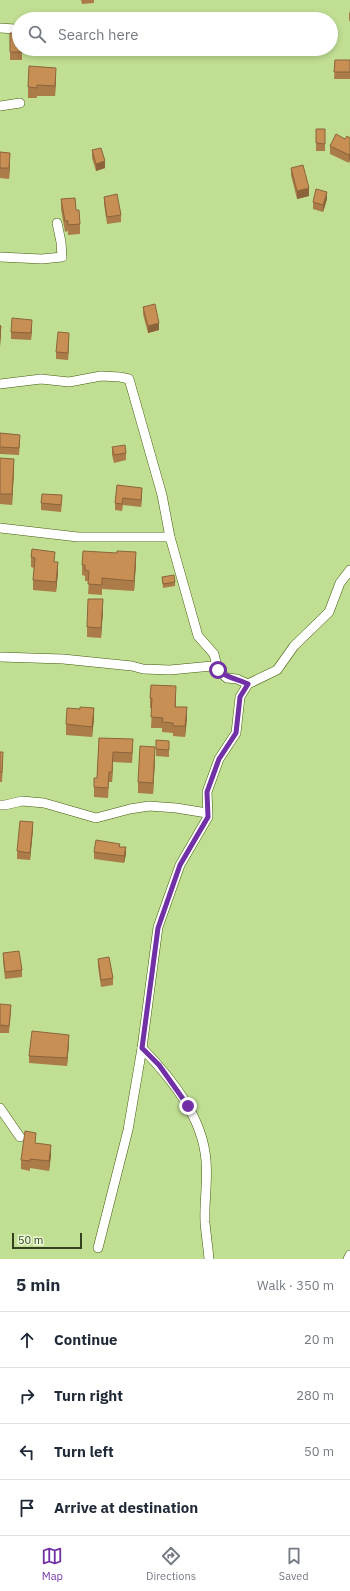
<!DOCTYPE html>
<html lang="en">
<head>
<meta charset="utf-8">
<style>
	:root { --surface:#fff; --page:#f2f2f3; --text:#1f2937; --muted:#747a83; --line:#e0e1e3; --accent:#7130a5 }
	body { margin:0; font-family:"IBM Plex Sans",sans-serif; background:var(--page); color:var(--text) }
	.scale { position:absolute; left:12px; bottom:10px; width:70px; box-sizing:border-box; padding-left:4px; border:2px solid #354021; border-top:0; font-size:11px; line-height:14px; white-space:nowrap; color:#354021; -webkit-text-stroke:3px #eafad4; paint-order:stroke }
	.stop { position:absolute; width:12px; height:12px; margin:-9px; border:3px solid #7130a5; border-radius:50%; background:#fff }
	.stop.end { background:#7130a5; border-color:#fff; box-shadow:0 1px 4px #0008 }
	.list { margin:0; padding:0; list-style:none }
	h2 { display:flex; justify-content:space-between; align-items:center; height:52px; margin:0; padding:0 16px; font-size:17px }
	h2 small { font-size:13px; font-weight:400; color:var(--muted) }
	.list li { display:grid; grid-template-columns:26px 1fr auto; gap:12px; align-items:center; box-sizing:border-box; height:56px; padding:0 16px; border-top:1px solid var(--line) }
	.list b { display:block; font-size:15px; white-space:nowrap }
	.list em { font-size:13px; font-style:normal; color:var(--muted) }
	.icon { flex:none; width:22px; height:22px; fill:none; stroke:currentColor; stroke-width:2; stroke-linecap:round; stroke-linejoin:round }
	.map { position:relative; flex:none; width:350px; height:1259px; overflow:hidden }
	.search { position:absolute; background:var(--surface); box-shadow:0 2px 6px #0003; left:12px; right:12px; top:12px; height:44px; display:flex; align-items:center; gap:10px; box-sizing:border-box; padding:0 14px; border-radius:22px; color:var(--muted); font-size:15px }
	.sheet { height:276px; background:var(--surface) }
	nav { display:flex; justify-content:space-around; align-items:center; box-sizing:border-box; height:56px; border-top:1px solid var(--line); background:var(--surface); font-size:11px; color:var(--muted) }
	nav a { display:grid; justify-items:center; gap:2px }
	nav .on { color:var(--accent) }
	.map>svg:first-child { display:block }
</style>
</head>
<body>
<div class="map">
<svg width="350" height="1259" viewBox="0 0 350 1259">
	<rect width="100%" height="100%" fill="#c1df93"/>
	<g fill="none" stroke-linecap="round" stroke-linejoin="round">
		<defs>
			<g id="minor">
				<path d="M0 28 15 29"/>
				<path d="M0 106 20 103"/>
				<path d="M0 257 42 259 62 257 61 242 57 223"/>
				<path d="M0 384 41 379 69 382 101 376 120 377 129 379 162 495 170 537"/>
				<path d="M0 528 78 537H170L198 636 214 654 218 671"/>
				<path d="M0 657 63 659 132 666 143 669 170 670 212 666 227 678 237 679 248 684"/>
				<path d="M0 805H5L22 801 44 803 96 818 130 809 149 806 176 808 207 813"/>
				<path d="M142 1048C171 1078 203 1117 206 1161 208 1181 204 1202 205 1222 206 1235 208 1247 209 1259"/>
				<path d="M0 1108 20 1137"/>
				<path d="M98 1248 128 1130 142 1048 158 927 180 865 208 817 207 792 219 759 236 733 240 697 248 684 277 670 294 646 329 612 340 583 350 570"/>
				<path d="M348 1259 350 1255"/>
			</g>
		</defs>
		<use href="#minor" stroke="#435b0b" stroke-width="10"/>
		<use href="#minor" stroke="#fff" stroke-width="9"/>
	</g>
	<g fill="#ab7b48">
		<path d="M81 0H94V3L82 4Z"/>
		<path d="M350 12V21H349V13Z"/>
		<path d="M10 33 22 49V60H10Z"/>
		<path d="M335 60H350V79H334Z"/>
		<path d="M56 78 55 96H37V98H28V87Z"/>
		<rect x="316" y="129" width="9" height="22"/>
		<path d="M350 138 349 163 330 154V146L345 139Z"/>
		<path d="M92 150 105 168 96 171 92 158Z"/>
		<path d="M0 152 10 163 9 179 0 178Z"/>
		<path d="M291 168 309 196 297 199 291 175Z"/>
		<path d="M104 197 121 215V222L107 224 104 204Z"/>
		<path d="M61 199 76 210 80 224V234L68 235V231L65 232 61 209Z"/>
		<path d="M327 199 323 212 313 209V202Z"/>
		<path d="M143 307 159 330 148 333 143 314Z"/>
		<path d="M32 327 31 340 11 339V332Z"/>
		<path d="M69 340 68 360 56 359V352Z"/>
		<path d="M0 433 20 442 19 455 0 454Z"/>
		<path d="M112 447 126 453V460L114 463 112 455Z"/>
		<path d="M0 458 14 469 12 505 0 504Z"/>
		<path d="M117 485 142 495 141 507 123 505 122 511 115 510V503Z"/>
		<path d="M62 502 61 512 41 510V503Z"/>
		<path d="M32 549 55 562 58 572 56 592 33 590V580L34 568 31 567V557Z"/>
		<path d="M136 562 134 591 102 589V595L88 594 89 581H85V576L82 575V565Z"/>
		<path d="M162 577 175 582V586L163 588Z"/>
		<path d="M103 610 101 638 87 637V627Z"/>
		<path d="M176 697V707L187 718 185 737 173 736V733L162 732V728H151L152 708H150V698Z"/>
		<path d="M94 718 92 737 66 735V724Z"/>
		<path d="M99 738 133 749 132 763 113 762 112 782H109L108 798 94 797V778H97Z"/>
		<path d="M169 741V757L156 756V749Z"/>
		<path d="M0 752 3 763 2 782H0Z"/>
		<path d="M155 758 153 794 138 793V782Z"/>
		<path d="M33 829 30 860 17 859V851Z"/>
		<path d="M120 847 126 854 124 863 94 859V852Z"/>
		<path d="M3 953 22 970V977L5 979 3 960Z"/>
		<path d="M98 959 113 978V985L101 987 98 966Z"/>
		<path d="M0 1004 11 1012 9 1033H0Z"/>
		<path d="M69 1043 67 1066 29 1063V1056Z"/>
		<path d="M36 1143 51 1155 49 1171 30 1168V1171L21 1169V1160Z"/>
	</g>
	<g fill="#8b643b">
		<path d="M56 68V78L55 96V86Z"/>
		<path d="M10 153V163L9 179V168Z"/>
		<path d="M350 153V160L349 163V155Z"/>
		<path d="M105 161V168L96 171V164Z"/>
		<path d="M309 188V196L297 199V191Z"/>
		<path d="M327 192V199L323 212V205Z"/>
		<path d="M32 320V327L31 340V333Z"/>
		<path d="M159 323V330L148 333V326Z"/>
		<path d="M1 326V336L0 347V336Z"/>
		<path d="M69 333V340L68 360V353Z"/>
		<path d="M14 459V469L12 505V494Z"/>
		<path d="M142 488V495L141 507V500Z"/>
		<path d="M136 552V562L134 591V581Z"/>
		<path d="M58 562V572L56 592V582Z"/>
		<path d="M103 599V610L101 638V628Z"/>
		<path d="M187 707V718L185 737V726Z"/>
		<path d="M94 708V718L92 737V727Z"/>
		<path d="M155 747V758L153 794V783Z"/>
		<path d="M113 752V762L112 782V772Z"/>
		<path d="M33 822V829L30 860V853Z"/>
		<path d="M126 847V854L124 863V856Z"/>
		<path d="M69 1035V1043L67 1066V1058Z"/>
		<path d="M51 1145V1155L49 1171V1161Z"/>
	</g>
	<g fill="#c78f54" stroke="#8b643b">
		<path d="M10 33H19V49H22V52H10Z"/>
		<path d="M335 60H350V72H334Z"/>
		<path d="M29 66 56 68 55 86 37 85V88L28 87Z"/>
		<path d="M316 129H325V144L316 143Z"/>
		<path d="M336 134 345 139 347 136 350 138V153L349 155 330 146Z"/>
		<path d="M101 148 105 161 96 164 92 150Z"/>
		<path d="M0 152 10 153 9 168H0Z"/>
		<path d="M303 165 309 188 297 191 291 168Z"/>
		<path d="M316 189 327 192 323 205 313 202Z"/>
		<path d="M117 194 121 215 107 217 104 197Z"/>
		<path d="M75 198 76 210H79L80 224 68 225V221H65L61 199Z"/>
		<path d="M155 304 159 323 148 326 143 307Z"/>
		<path d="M12 318 32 320 31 333 11 332Z"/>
		<path d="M0 325 1 326 0 336Z"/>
		<path d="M58 332 69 333 68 353 56 352Z"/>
		<path d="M0 433 20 435 19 448 0 447Z"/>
		<path d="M125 445 126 453 114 455 112 447Z"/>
		<path d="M0 458 14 459 12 494H0Z"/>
		<path d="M117 485 142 488 141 500 123 498 122 504 115 503Z"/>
		<path d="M42 494 62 495 61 505 41 503Z"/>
		<path d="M32 549 55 552 54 562H58L56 582 33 580 35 558 31 557Z"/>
		<path d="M83 551 117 553V551L136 552 134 581 102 578V585L88 584 89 571 85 570V565H82Z"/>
		<path d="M174 575 175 582 163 584 162 577Z"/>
		<path d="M88 599H103L101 628 87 627Z"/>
		<path d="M151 685 176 686 175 707H187L185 726H173V723L162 722 163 718 151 717 152 698H150Z"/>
		<path d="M80 707 94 708 92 727 66 724 67 708 80 709Z"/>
		<path d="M99 738 133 739 132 753 113 752 112 772H109L108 788 94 787V778H97Z"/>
		<path d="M156 740 169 741V750L156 749Z"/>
		<path d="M140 746 155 747 153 783 138 782Z"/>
		<path d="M0 752H3L2 772H0Z"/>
		<path d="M20 821 33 822 30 853 17 851Z"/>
		<path d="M96 840 120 844 119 847H126L124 856 94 852Z"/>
		<path d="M19 951 22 970 5 972 3 953Z"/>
		<path d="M109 957 113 978 101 980 98 959Z"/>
		<path d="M0 1004 11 1005 9 1026 0 1025Z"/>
		<path d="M32 1031 69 1035 67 1058 29 1056Z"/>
		<path d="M25 1131 36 1133 35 1143 51 1145 49 1161 30 1159V1161L21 1160Z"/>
	</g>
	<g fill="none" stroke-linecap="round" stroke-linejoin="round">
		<path stroke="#7130a5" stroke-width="5" d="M188 1106 159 1065 142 1048 158 928 180 865 208 817 207 792 219 759 236 733 240 697 248 684C235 678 229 679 218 670"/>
	</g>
</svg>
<div class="scale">50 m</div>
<div class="stop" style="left:218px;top:670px"></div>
<div class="stop end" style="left:188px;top:1106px"></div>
<div class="search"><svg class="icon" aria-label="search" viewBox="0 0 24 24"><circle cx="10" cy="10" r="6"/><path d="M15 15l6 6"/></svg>Search here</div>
</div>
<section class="sheet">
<h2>5 min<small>Walk · 350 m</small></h2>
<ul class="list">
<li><svg class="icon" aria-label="ahead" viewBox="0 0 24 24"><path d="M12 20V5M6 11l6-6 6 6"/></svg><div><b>Continue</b></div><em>20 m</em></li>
<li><svg class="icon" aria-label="right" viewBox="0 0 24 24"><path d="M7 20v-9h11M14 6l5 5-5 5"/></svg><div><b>Turn right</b></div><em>280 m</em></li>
<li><svg class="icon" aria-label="left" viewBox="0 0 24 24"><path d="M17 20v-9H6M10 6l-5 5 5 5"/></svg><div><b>Turn left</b></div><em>50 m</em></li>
<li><svg class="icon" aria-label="arrive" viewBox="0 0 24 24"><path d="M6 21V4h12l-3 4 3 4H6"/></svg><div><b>Arrive at destination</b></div></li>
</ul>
</section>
<nav>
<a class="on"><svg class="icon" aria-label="map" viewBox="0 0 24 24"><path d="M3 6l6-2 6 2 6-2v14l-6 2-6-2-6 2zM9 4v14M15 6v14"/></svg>Map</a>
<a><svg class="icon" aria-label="directions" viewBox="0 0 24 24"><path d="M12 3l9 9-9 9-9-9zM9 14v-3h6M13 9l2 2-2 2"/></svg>Directions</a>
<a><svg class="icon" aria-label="saved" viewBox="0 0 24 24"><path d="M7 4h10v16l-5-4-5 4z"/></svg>Saved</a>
</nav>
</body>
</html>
